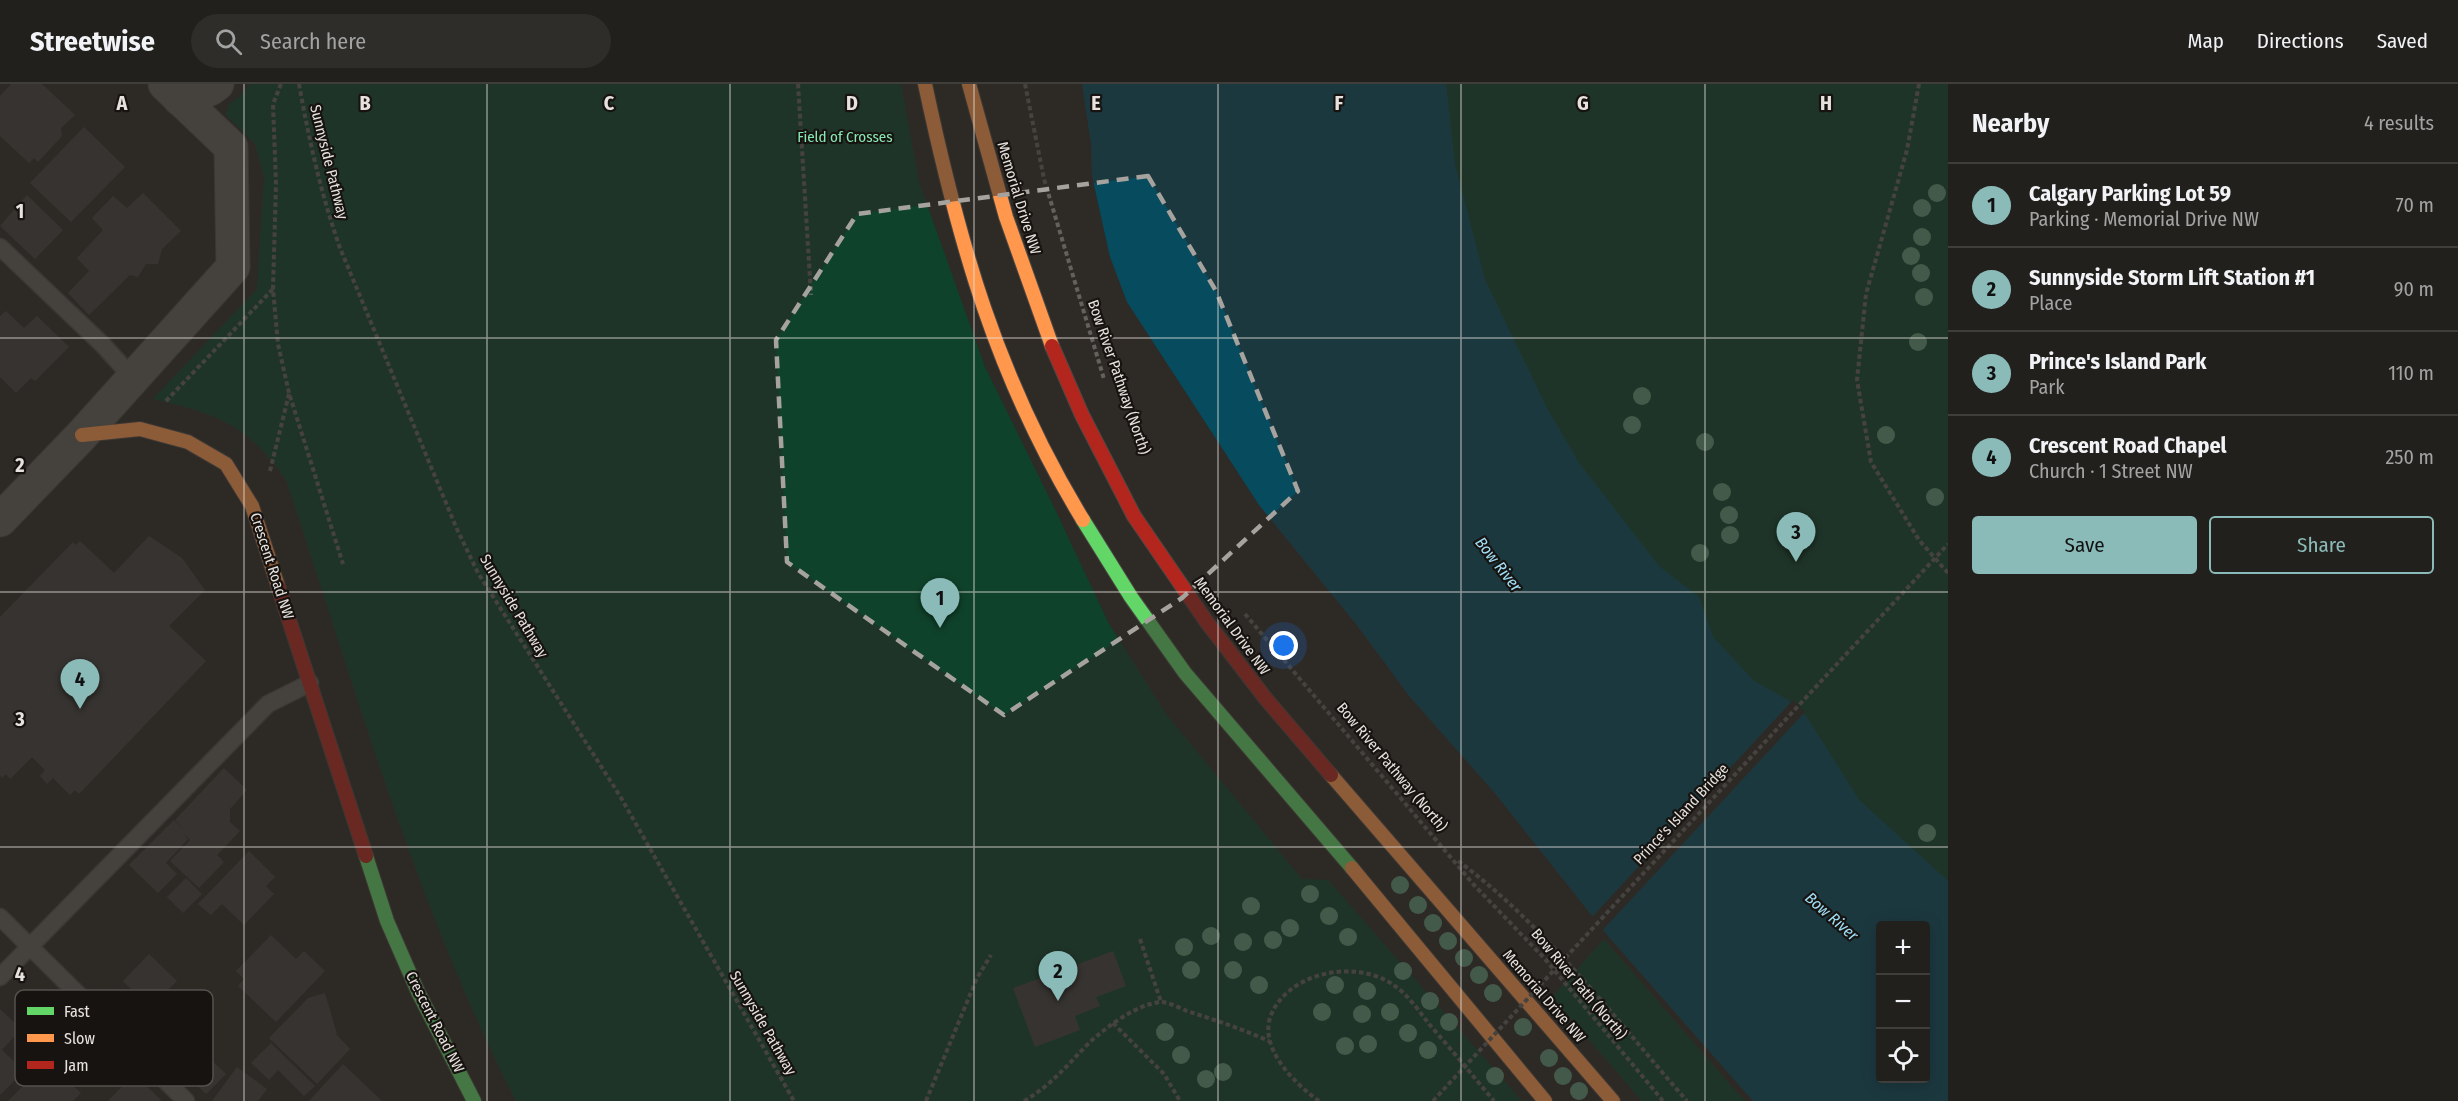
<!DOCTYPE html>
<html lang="en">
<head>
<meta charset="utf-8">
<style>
	:root { --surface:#22201c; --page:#2e2d29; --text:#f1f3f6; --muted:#a2a3a3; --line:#3f3e3b; --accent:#8bbbb9 }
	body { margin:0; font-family:"Fira Sans Condensed",sans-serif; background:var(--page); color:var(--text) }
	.controls { position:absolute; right:18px; bottom:18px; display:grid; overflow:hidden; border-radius:6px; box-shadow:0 3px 15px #0003 }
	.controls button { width:54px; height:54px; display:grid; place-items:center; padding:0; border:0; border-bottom:2px solid var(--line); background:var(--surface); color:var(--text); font:30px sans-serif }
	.you { position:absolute; left:1284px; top:562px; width:21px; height:21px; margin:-15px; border:4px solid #fff; border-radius:50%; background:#1a73e8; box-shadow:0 0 0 9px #1a73e833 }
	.badge { display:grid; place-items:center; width:39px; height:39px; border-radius:50%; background:var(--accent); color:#111; font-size:20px; font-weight:700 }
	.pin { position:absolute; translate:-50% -50px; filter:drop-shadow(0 2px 3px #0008) }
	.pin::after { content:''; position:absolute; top:32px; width:21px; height:18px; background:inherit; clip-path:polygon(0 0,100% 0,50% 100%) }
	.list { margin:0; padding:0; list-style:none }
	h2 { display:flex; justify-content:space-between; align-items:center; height:78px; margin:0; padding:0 24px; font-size:26px }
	h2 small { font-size:20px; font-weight:400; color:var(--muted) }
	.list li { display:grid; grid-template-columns:39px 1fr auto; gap:18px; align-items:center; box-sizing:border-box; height:84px; padding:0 24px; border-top:2px solid var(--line) }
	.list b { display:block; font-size:22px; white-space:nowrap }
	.list p { margin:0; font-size:20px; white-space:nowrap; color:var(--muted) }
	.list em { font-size:20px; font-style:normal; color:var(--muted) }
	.actions { display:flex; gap:12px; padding:18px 24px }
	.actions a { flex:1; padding:14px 0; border:2px solid var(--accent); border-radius:6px; text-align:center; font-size:21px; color:var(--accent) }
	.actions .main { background:var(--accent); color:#111 }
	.icon { flex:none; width:33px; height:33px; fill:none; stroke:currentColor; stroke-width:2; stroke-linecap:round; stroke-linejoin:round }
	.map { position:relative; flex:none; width:1948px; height:1017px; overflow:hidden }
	header { display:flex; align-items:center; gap:36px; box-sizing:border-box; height:84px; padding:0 30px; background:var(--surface); border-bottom:2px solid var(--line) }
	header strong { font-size:28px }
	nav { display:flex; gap:33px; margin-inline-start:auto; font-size:21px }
	.search { width:420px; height:54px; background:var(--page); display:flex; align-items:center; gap:15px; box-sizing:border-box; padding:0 21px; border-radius:33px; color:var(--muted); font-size:22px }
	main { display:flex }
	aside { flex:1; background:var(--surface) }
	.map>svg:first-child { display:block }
</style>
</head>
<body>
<header>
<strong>Streetwise</strong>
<div class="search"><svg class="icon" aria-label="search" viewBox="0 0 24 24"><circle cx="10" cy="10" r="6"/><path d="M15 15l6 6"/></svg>Search here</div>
<nav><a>Map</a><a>Directions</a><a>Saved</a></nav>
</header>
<main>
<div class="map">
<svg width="1948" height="1017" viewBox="0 0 1948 1017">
	<rect width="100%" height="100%" fill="#2e2a26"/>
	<g fill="#0f422b">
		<path d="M250 0H901L919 98 985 283 1052 419 1109 540 1166 630 1302 795 1328 796 1522 1017H516C415 820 356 605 286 396 247 340 217 330 153 315L257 205 264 93 255 60 226 31 229 20 239 13Z"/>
		<path d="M1432 0H1948V816L1716 571 1571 384 1474 195Z"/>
		<path d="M1604 855 1733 1004 1746 1017H1642L1552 913Z"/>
	</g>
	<path fill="#074b5e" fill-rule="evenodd" d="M1082 0H1446L1455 81 1485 196 1547 324 1579 379 1659 482 1699 513 1713 553 1754 597 1788 616 1807 633 1859 716 1948 797V1017H1753L1608 852 1494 708 1410 613 1356 540 1259 421 1127 218 1110 173 1092 92 1091 60ZM1880 842H1926V994H1880Z"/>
	<path fill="#2e2a26" d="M1793 616 1805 628 1601 848 1591 834Z"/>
	<g fill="#423f3c">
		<path d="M11 0H42L75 31 61 44 62 52 38 78 34 74 29 79 0 52V12Z"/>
		<path d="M84 43 125 83 71 138 30 99Z"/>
		<path d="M143 109 181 147 162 165 158 180H146L138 193 130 191 89 231 68 209 89 187 77 174 103 146 92 134 113 112 127 124Z"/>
		<path d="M27 111 63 146 35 175 0 142Z"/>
		<path d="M6 227 24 244 37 232 69 263 35 297 31 294 16 309 0 293V232Z"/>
		<path d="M149 452 182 474 205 506 169 542 206 577 79 710 75 706 70 711 53 694 47 700 40 692 45 686 32 673 10 695 6 690 2 694 0 691V533L73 458 76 461 80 457 114 489Z"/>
		<path d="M224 684 247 706 230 725V738L240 747 217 771 224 778 199 804 170 777 190 756 182 748 188 755 166 779 177 790 158 809 129 781 174 736 184 746 175 736Z"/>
		<path d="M249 767 275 793 266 802 274 810 244 841 222 820 211 831 198 820Z"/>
		<path d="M186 794 202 810 183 829 167 813Z"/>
		<path d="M271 851 296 875 304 867 325 887 276 938 238 902 244 895 236 887Z"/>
		<path d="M1113 867 1126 902 1096 913 1100 922 1075 932 1080 946 1035 963 1013 904Z"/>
		<path d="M149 870 177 897 150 924 123 897Z"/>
		<path d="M325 909 337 950 335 949 350 965 317 1000 269 954 308 914Z"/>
		<path d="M0 925 21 945 2 966 24 987 0 1011Z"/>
		<path d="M271 959 315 1002 304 1012 278 986 269 996 251 979Z"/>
		<path d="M205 970 226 990 206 1010 185 990Z"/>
		<path d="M343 980 382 1017H309Z"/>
		<path d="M237 983 267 1005 258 1017H212Z"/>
		<path d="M36 989 48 1000 59 989 81 1009 73 1017H8Z"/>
		<path d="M134 990 162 1017H108Z"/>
	</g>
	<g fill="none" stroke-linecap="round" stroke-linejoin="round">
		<defs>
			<g id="lane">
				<path d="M0 163 103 261 132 293"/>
				<path d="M0 833 186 1017"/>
				<path d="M0 893 268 620 310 599"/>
			</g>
			<g id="street">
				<path d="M180 15 210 5 217 0"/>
				<path d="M0 436 82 351 233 183 231 63 165 0"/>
			</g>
			<g id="fast">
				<path d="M1083 436 1131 513 1185 589 1352 784"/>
				<path d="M366 772 387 837 418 908 474 1017"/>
			</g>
			<g id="slow">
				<path d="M925 0C959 160 997 295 1083 436"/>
				<path d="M969 0 1006 133 1052 262"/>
				<path d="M82 351 140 345 188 358 226 380 252 422 278 502"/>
				<path d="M1331 691 1613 1017"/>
				<path d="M1352 784 1545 1017"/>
			</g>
			<g id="jam">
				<path d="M1052 262 1082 331 1134 432 1206 537 1266 615 1331 691"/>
				<path d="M278 502 366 772"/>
			</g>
		</defs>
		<use href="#lane" stroke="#4c4845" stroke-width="19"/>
		<use href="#street" stroke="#4c4845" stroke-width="35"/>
		<use href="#fast" stroke="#4c4845" stroke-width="16"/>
		<use href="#slow" stroke="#4c4845" stroke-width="16"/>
		<use href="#jam" stroke="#4c4845" stroke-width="16"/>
		<g stroke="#63605d" stroke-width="4" stroke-dasharray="4.5 3" stroke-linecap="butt">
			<path d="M281 0 273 20 276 100 273 205 278 260 289 309 343 480"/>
			<path d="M299 0C309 56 321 110 340 164L456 443 478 489 620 712 794 1017"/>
			<path d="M798 0 811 211"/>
			<path d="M1025 0 1044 95 1104 295"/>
			<path d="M1919 0 1907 66 1866 210 1857 296 1871 378 1919 456 1948 489"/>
			<path d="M166 317 273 205"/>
			<path d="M270 387 289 310"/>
			<path d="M1245 530 1474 801 1545 875 1663 1017"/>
			<path d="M1458 777C1542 838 1618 938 1687 1017"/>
			<path d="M1140 855 1161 918"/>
			<path d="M1113 939 1164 990 1180 1017"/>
			<path d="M926 1017 977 894 991 871"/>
			<path d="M1024 1017C1053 1000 1067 981 1089 959 1106 943 1137 920 1161 918 1168 918 1180 924 1187 927 1215 936 1242 945 1269 957"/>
			<path d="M1319 1017C1295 1000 1258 964 1271 931 1290 886 1359 875 1395 902 1408 911 1419 927 1429 940 1451 965 1472 991 1494 1017"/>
		</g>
		<use href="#lane" stroke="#63605c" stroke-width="16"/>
		<use href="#street" stroke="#63605c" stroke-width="33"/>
		<use href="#fast" stroke="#63d668" stroke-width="14"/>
		<use href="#slow" stroke="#ff974d" stroke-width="14"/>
		<use href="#jam" stroke="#b3261e" stroke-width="14"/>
		<path stroke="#63605d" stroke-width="4" stroke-dasharray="4.5 3" stroke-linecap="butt" d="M1433 1017 1948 460"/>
	</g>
	<g fill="#5e9374">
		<circle cx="1937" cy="109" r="9"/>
		<circle cx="1922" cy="124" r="9"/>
		<circle cx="1922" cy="153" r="9"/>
		<circle cx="1911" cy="172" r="9"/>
		<circle cx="1921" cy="189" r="9"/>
		<circle cx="1924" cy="213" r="9"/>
		<circle cx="1918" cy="258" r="9"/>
		<circle cx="1642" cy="312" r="9"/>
		<circle cx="1632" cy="341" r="9"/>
		<circle cx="1886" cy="351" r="9"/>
		<circle cx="1705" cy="358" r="9"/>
		<circle cx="1722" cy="408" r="9"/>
		<circle cx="1935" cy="413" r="9"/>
		<circle cx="1729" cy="431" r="9"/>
		<circle cx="1730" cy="451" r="9"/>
		<circle cx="1700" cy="469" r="9"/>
		<circle cx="1927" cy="749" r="9"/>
		<circle cx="1400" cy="801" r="9"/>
		<circle cx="1310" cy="810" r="9"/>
		<circle cx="1418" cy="821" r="9"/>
		<circle cx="1251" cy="822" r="9"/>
		<circle cx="1329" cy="832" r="9"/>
		<circle cx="1433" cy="839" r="9"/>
		<circle cx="1290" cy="844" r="9"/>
		<circle cx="1211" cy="852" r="9"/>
		<circle cx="1348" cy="853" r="9"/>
		<circle cx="1273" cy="856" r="9"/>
		<circle cx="1448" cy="857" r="9"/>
		<circle cx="1243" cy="858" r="9"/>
		<circle cx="1184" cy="863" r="9"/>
		<circle cx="1464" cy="874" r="9"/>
		<circle cx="1191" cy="886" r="9"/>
		<circle cx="1233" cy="886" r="9"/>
		<circle cx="1403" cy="887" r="9"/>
		<circle cx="1479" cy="891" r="9"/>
		<circle cx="1259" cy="901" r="9"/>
		<circle cx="1335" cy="901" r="9"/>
		<circle cx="1367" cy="907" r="9"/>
		<circle cx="1493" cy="909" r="9"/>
		<circle cx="1430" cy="917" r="9"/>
		<circle cx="1322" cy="928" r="9"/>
		<circle cx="1390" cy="928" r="9"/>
		<circle cx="1362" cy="930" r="9"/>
		<circle cx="1449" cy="938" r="9"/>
		<circle cx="1523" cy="943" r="9"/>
		<circle cx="1165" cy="948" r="9"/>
		<circle cx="1408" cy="949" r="9"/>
		<circle cx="1368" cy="960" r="9"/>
		<circle cx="1345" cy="962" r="9"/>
		<circle cx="1428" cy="966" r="9"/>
		<circle cx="1181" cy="971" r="9"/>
		<circle cx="1549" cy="974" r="9"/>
		<circle cx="1223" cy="988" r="9"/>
		<circle cx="1495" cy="992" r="9"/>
		<circle cx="1563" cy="992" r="9"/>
		<circle cx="1206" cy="995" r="9"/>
		<circle cx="1579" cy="1007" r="9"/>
	</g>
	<path d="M0 0H1948V1017H0ZM1148 92 1216 207 1298 407 1182 514 1004 631 787 478 776 256 857 130Z" fill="#2e2a26" fill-opacity=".55" fill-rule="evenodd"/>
	<path fill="none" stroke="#a6a29d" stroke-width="4.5" stroke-dasharray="12 8" stroke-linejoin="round" d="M1148 92 1216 207 1298 407 1182 514 1004 631 787 478 776 256 857 130Z"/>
	<path fill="none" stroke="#e7e2dd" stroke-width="1.5" stroke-opacity="0.55" d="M244 0V1017M487 0V1017M730 0V1017M974 0V1017M1218 0V1017M1461 0V1017M1705 0V1017M0 254H1948M0 508H1948M0 763H1948"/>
	<g text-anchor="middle" stroke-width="4.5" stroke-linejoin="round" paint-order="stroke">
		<g font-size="15" fill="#86e9b4" stroke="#171310">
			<text x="845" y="58">Field of Crosses</text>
		</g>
		<g font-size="15" fill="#e7e2dd" stroke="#171310">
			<text transform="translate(329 78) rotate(76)" y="5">Sunnyside Pathway</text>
			<text transform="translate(1019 114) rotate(73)" y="5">Memorial Drive NW</text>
			<text transform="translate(1119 293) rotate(71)" y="5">Bow River Pathway (North)</text>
			<text transform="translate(272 482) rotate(72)" y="5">Crescent Road NW</text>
			<text transform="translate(514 522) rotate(59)" y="5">Sunnyside Pathway</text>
			<text transform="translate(1232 542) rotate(54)" y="5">Memorial Drive NW</text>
			<text transform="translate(1392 683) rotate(50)" y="5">Bow River Pathway (North)</text>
			<text transform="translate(1681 730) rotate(-47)" y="5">Prince's Island Bridge</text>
			<text transform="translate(1579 900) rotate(50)" y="5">Bow River Path (North)</text>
			<text transform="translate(1544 912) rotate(49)" y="5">Memorial Drive NW</text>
			<text transform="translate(435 938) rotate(63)" y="5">Crescent Road NW</text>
			<text transform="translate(763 939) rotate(60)" y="5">Sunnyside Pathway</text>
		</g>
		<g font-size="16" font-style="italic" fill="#a0e0f8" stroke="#171310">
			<text transform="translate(1499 480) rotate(52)" y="6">Bow River</text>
			<text transform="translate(1832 832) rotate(41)" y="6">Bow River</text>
		</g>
	</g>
	<rect x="15" y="906" width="198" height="96" rx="9" fill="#171310" stroke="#55514e" stroke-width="1.5"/>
	<rect x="27" y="923" width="27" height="8" fill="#63d668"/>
	<rect x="27" y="950" width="27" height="8" fill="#ff974d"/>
	<rect x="27" y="977" width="27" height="8" fill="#b3261e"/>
	<g font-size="16" fill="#e7e2dd">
		<text x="64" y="933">Fast</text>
		<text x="64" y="960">Slow</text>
		<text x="64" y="987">Jam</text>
	</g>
	<g font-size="20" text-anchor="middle" font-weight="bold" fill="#e7e2dd" stroke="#171310" stroke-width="4.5" stroke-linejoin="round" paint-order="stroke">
		<text x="122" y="26">A</text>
		<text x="365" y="26">B</text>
		<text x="609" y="26">C</text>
		<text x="852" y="26">D</text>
		<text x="1096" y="26">E</text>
		<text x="1339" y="26">F</text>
		<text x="1583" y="26">G</text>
		<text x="1826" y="26">H</text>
		<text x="20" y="134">1</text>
		<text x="20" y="388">2</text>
		<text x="20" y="642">3</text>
		<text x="20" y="897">4</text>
	</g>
</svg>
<div class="controls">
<button>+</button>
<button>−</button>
<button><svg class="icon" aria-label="locate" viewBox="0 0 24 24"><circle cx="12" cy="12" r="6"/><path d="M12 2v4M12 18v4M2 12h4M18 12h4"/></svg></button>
</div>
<div class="you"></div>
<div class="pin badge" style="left:940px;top:544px">1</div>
<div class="pin badge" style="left:1058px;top:917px">2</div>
<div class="pin badge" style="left:1796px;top:478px">3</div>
<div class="pin badge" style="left:80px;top:625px">4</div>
</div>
<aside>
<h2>Nearby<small>4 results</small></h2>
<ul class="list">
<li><span class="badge">1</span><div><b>Calgary Parking Lot 59</b><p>Parking · Memorial Drive NW</p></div><em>70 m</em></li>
<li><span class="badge">2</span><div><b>Sunnyside Storm Lift Station #1</b><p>Place</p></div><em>90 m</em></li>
<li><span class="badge">3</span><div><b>Prince's Island Park</b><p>Park</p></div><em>110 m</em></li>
<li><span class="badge">4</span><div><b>Crescent Road Chapel</b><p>Church · 1 Street NW</p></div><em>250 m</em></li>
</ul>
<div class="actions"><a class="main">Save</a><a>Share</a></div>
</aside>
</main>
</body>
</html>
